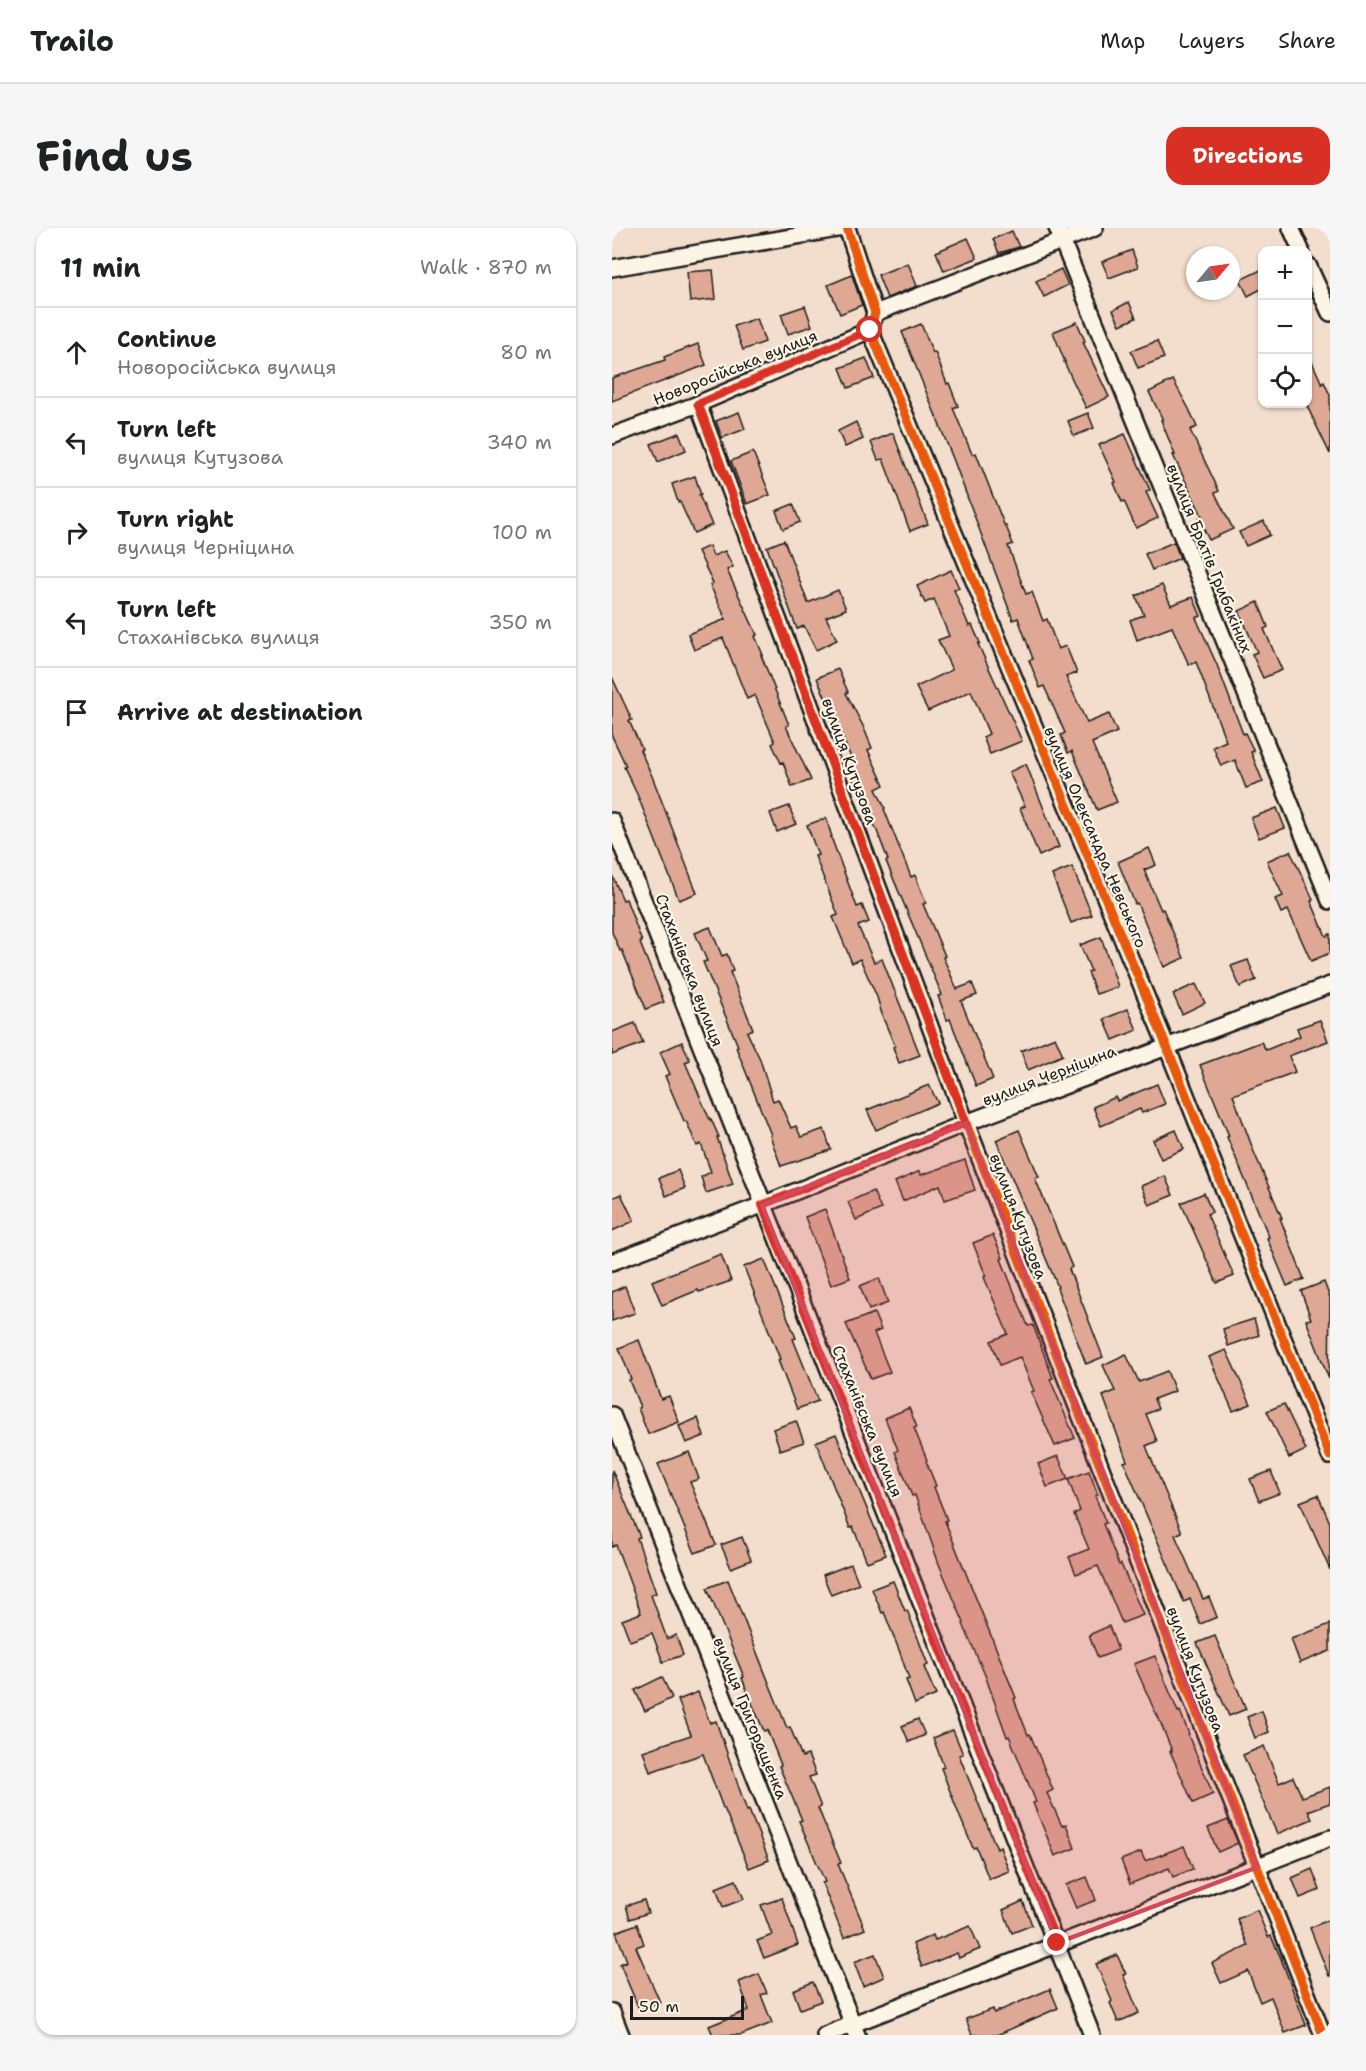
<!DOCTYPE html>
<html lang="en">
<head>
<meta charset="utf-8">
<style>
	:root { --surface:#fff; --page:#f6f6f6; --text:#202124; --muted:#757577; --line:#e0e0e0; --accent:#d93025 }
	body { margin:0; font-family:"Shantell Sans",sans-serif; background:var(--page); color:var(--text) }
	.controls { position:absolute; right:18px; top:18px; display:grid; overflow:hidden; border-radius:12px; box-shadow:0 2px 4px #0004 }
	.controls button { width:54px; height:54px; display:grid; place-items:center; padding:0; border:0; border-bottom:2px solid var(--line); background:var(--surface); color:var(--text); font:30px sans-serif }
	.compass { position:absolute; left:574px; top:18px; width:54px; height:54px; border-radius:50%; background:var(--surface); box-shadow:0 2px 4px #0004; rotate:61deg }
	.scale { position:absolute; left:18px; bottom:15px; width:114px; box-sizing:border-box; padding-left:6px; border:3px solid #1c1c1c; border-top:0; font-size:16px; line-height:21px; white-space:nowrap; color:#1c1c1c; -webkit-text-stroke:4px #fcf5e5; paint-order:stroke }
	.stop { position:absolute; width:18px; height:18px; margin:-14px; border:4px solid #d93025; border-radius:50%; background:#fff }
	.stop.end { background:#d93025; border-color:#fff; box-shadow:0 2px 6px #0008 }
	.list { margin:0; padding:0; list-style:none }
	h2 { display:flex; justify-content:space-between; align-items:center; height:78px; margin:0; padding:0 24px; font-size:26px }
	h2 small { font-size:20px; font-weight:400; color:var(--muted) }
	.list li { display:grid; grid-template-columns:39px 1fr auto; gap:18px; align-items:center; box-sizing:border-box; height:90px; padding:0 24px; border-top:2px solid var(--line) }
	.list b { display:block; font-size:22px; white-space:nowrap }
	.list p { margin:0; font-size:20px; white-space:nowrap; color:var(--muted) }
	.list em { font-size:20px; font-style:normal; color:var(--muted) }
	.icon { flex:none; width:33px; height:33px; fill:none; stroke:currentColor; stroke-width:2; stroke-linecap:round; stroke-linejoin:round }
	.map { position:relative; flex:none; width:718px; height:1807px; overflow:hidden; border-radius:18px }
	header { display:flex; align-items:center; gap:36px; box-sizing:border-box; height:84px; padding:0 30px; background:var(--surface); border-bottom:2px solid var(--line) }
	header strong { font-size:28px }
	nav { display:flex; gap:33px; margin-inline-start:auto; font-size:21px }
	.intro { display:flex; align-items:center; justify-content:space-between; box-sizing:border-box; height:144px; padding:0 36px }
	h1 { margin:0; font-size:42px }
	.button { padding:15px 27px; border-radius:18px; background:var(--accent); color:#fff; font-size:21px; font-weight:700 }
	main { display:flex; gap:36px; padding:0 36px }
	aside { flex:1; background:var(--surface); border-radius:18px; box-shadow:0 2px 4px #0004 }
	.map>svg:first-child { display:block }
</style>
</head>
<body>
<header>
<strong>Trailo</strong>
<nav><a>Map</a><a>Layers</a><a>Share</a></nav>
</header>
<div class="intro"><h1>Find us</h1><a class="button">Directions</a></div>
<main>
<aside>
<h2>11 min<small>Walk · 870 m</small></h2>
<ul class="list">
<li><svg class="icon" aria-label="ahead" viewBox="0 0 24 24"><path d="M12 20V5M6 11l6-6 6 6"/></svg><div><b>Continue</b><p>Новоросійська вулиця</p></div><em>80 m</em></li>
<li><svg class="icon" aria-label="left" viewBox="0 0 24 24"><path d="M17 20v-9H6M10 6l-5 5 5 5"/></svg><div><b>Turn left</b><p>вулиця Кутузова</p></div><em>340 m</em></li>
<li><svg class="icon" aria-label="right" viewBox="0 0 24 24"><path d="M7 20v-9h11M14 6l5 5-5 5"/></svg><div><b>Turn right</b><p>вулиця Черніцина</p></div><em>100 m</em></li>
<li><svg class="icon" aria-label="left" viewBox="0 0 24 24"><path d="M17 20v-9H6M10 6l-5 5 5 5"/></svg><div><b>Turn left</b><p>Стаханівська вулиця</p></div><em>350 m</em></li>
<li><svg class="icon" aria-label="arrive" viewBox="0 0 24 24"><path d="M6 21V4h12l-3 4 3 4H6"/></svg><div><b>Arrive at destination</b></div></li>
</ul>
</aside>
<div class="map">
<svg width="718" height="1807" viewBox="0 0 718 1807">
	<rect width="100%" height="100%" fill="#f3decd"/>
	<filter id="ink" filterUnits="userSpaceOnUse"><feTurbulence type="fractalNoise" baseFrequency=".0167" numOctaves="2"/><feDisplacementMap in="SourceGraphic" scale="12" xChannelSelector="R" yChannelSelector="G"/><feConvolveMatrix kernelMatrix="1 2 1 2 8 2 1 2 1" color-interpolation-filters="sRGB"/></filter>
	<g filter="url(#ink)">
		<g fill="#dea894" stroke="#1c1c1c" stroke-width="1.5">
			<path d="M400 3 407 19 387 25 381 11Z"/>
			<path d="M356 10 365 30 332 43 324 24Z"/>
			<path d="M520 22 526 39 497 50 490 34Z"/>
			<path d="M296 35 305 58 275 70 266 47Z"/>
			<path d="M449 41 456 57 432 69 424 53Z"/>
			<path d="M651 41V60L636 68 628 52Z"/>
			<path d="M101 42 104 71 78 74 75 44Z"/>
			<path d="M240 47 250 77 228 86 216 57Z"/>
			<path d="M517 74 524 90 508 97 501 82Z"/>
			<path d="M193 78 200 98 176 106 169 86Z"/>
			<path d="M145 90 153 114 131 122 122 98Z"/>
			<path d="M465 94 473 113 471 114 497 169 474 180 452 134H453L441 104Z"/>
			<path d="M309 96 321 125 323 124 335 156 337 155 346 178 341 180 360 226 364 225 393 299 394 298 401 316 396 318 414 366 420 364 431 393 435 391 446 421 454 418 465 445 454 449 475 495 497 486 505 504 480 515 505 574 485 582 460 523 456 525 449 507 453 505 432 458 428 460 417 432 421 431 406 390 401 392 342 233 290 104Z"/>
			<path d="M545 113 552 130 526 140 519 123Z"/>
			<path d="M86 116 94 137 0 173V150L53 132 52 129Z"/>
			<path d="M696 125 710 156 712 154 718 167V226L696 180Z"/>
			<path d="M254 130 262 150 236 160 228 140Z"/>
			<path d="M561 152 577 181 585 199 578 202 607 263 603 265 621 301 597 312 587 291 591 290 561 227H563L549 192H551L537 164Z"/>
			<path d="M127 184 133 201 110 210 104 193Z"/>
			<path d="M476 185 482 200 462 208 456 193Z"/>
			<path d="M244 194 251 211 233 219 226 203Z"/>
			<path d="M67 205 74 222 46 234 39 216Z"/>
			<path d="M281 205 316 296 298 303 271 231 266 232 259 214Z"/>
			<path d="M513 206 538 262 534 264 546 290 524 300 512 273 510 274 502 255 504 254 487 217Z"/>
			<path d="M141 224 158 267 135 276 119 233Z"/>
			<path d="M83 248 89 267H87L100 297 82 305 68 274H66L60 256Z"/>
			<path d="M181 276 188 294 171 301 164 283Z"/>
			<path d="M652 293 658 307 634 318 627 304Z"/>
			<path d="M172 312 196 375 226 362 234 381 214 389 225 412 204 422 192 398 185 401 155 319Z"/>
			<path d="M562 314 568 330 540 342 533 326Z"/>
			<path d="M97 318 101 328 113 323 121 339 115 342 145 407 143 408 151 427H149L177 497 174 498 199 552 180 559 171 534 169 535 160 516 163 514 143 467 135 471 111 410 82 422 76 406 114 391 98 357 101 355 86 323Z"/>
			<path d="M339 342 347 360 342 362 357 398 360 397 368 415 366 416 410 513 378 526 371 509 377 506 359 463 316 483 304 459 340 442 326 412 337 408 322 371 313 375 305 358Z"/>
			<path d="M550 357 559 377 581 369 589 388 584 390 605 437 631 506 633 505 642 523 639 524 651 554 634 560 623 532 609 538 601 519 614 513 584 434 577 437 560 399 525 412 518 392 532 387 524 368Z"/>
			<path d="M646 374 656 399 652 401 670 442 651 450 640 426 645 424 627 383Z"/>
			<path d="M226 441 236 464 234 465 251 498 260 520 256 522 272 557 264 561 273 580 272 581 299 649 303 647 314 675 311 676 333 728 331 729 345 761 360 755 365 767 349 773 381 851 364 858 338 791 335 792 326 768 330 767 274 633 276 632 265 603 240 549 246 546 205 450Z"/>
			<path d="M0 449 20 492 17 493 30 521 28 522 40 548 85 665 67 672 25 566 12 539 14 538 0 508Z"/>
			<path d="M414 536 447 619 427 628 408 580 413 578 397 544Z"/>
			<path d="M177 578 184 596 165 604 158 585Z"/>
			<path d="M665 580 673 600 647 610 639 590Z"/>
			<path d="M214 590 220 609H219L245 679 250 677 257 694 246 698 262 734 270 731 308 827 287 835 281 819 283 818 271 790 265 769 248 731 240 735 221 689 226 687 203 628 206 627 195 597Z"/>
			<path d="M537 620 544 637 532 642 549 682 551 681 572 730 552 739 525 675 523 676 506 634Z"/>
			<path d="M678 623 695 658 701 672 699 673 714 708 718 706V725L699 733 676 682 669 685 663 671 671 668 655 633Z"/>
			<path d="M460 639 480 687 459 695 440 647Z"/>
			<path d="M0 647 11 672 14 671 30 714 28 715 52 774 34 781 10 722 8 723 0 704Z"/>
			<path d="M98 699 110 728 115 726 121 743 118 744 141 801 135 804 148 831 161 873 166 871 179 900 184 898 189 909 212 901 219 922 169 938 158 908 159 907 124 819 126 818 91 734 95 733 83 705Z"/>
			<path d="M489 709 506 759 484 766 476 744 479 743 468 717Z"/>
			<path d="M636 732 644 752 628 759 619 738Z"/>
			<path d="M584 756 593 775 570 786 561 766Z"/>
			<path d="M516 781 525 802 501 812 492 791Z"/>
			<path d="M708 792 716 813 677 828 683 844 621 867 642 924 670 990H668L692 1051 675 1058 655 1010 657 1009 615 909 617 908 588 837 649 814 654 822 688 808 685 800Z"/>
			<path d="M23 795 31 815 0 827V804Z"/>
			<path d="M443 809 451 827 416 842 409 823Z"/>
			<path d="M70 814 78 832 73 834 98 892 99 891 107 909H105L121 956 94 965 89 949 99 944 89 916 85 918 74 893H72L53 848 58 846 48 824Z"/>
			<path d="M545 856 553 876 530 885 528 881 489 898 481 879 504 869 505 873Z"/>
			<path d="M317 857 326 875 264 902 255 882Z"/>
			<path d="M407 902 427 949 423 950 460 1039 457 1041 491 1129 474 1136 445 1060 446 1059 384 912Z"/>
			<path d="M564 902 572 921 549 931 541 912Z"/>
			<path d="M353 932 363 962 333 972 328 957 291 973 283 954 308 943 309 947Z"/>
			<path d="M66 942 73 960 54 968 47 950Z"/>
			<path d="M553 948 561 967 537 977 529 958Z"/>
			<path d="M261 963 269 981 244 992 236 974Z"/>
			<path d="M592 965 600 984 595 986 622 1048 605 1055 569 975Z"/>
			<path d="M9 966 22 993 0 1003V970Z"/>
			<path d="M213 981 238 1050 219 1057 193 989Z"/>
			<path d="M381 1007 391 1030 389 1031 416 1098 421 1097 441 1150 438 1151 463 1210 443 1218 419 1164 422 1163 408 1129 388 1137 379 1113 396 1106 372 1049 374 1048 361 1015Z"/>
			<path d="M109 1026 119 1053 87 1064 86 1062 50 1077 40 1053Z"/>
			<path d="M152 1031 184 1110 181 1111 206 1173 185 1181 166 1132 168 1131 132 1039Z"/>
			<path d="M267 1050 276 1075 257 1082 248 1058Z"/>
			<path d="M712 1054 718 1070 717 1151 694 1092 699 1091 689 1063Z"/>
			<path d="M13 1058 23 1085 0 1093V1064Z"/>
			<path d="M262 1085 269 1102 262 1105 278 1144 259 1151 234 1096Z"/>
			<path d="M642 1091 647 1107 616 1118 611 1101Z"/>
			<path d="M27 1112 49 1171 57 1168 67 1194 36 1206 26 1180 28 1179 17 1152 19 1151 7 1120Z"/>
			<path d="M614 1122 639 1176 621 1183 597 1129Z"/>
			<path d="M514 1126 527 1154 555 1143 563 1163 542 1171 546 1181 534 1186 545 1213 534 1218 570 1304 563 1307 591 1371 597 1369 605 1389 588 1396 578 1371 572 1374 546 1314 512 1234 515 1233 491 1168 503 1163 491 1137Z"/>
			<path d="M672 1176 694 1222 677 1230 655 1183Z"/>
			<path d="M297 1180 305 1199 302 1200 315 1232 314 1233 324 1258 322 1259 335 1292 333 1293 404 1470 402 1471 416 1507 418 1506 441 1562 435 1565 450 1598 454 1596 463 1620 443 1628 421 1575 424 1574 397 1508 395 1509 373 1447 351 1396 352 1395 327 1336 303 1267 300 1268 283 1224 286 1222 273 1190Z"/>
			<path d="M86 1190 92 1208 74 1215 67 1198Z"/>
			<path d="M184 1193 192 1214 168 1222 161 1201Z"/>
			<path d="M224 1206 274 1327 255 1334 241 1299 238 1300 204 1214Z"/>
			<path d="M77 1224 87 1251 78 1254 104 1317 83 1325 46 1236Z"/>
			<path d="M446 1228 456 1251 435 1259 426 1236Z"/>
			<path d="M0 1242 28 1309 25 1310 44 1365 39 1367 55 1411 64 1407 71 1427 51 1434 40 1405 18 1413 10 1392 29 1385 4 1317 0 1319Z"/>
			<path d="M477 1243 486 1267 483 1268 494 1295 491 1296 507 1337 509 1336 531 1387 510 1395 486 1338 464 1346 457 1329 477 1321 462 1286 468 1283 456 1251Z"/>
			<path d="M659 1243 668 1265 647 1273 638 1251Z"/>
			<path d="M706 1267 718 1295V1342L688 1274Z"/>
			<path d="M130 1309 139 1332 119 1340 109 1317Z"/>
			<path d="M239 1336 247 1356 219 1367 211 1347Z"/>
			<path d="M116 1352 175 1500 178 1499 190 1529 196 1527 204 1547 197 1549 209 1579 206 1580 229 1635 226 1636 253 1701 232 1710 210 1655 213 1654 187 1593 190 1592 167 1538 169 1537 155 1502 152 1503 139 1473 130 1450 132 1449 95 1360Z"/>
			<path d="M281 1353 293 1383 295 1382 304 1405 316 1437 312 1439 324 1467 303 1476 294 1452 297 1451 287 1422 272 1384 270 1385 260 1361Z"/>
			<path d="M718 1396V1423L688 1435 679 1411Z"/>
			<path d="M497 1398 506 1422 486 1430 477 1407Z"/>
			<path d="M603 1408 634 1481 617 1488 585 1415Z"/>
			<path d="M543 1428 566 1484 568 1483 577 1506 576 1507 601 1566 581 1575 558 1523H560L545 1486H544L522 1436Z"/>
			<path d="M50 1449 60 1470 33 1483 23 1462Z"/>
			<path d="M86 1464 98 1495 104 1493 135 1583 137 1582 157 1632 137 1640 112 1580H111L91 1526 38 1544 31 1523 79 1507 66 1472Z"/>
			<path d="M650 1483 657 1504 643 1510 635 1489Z"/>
			<path d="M306 1491 313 1507 297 1514 290 1498Z"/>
			<path d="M341 1502 351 1526 347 1527 372 1589 385 1621 388 1619 397 1643 377 1651 364 1619 361 1620 348 1589 329 1540 332 1539 321 1510Z"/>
			<path d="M652 1518 667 1555 681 1549 690 1569 718 1559V1575L696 1583 700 1591 665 1606 631 1527Z"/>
			<path d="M616 1592 626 1615 606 1624 596 1600Z"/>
			<path d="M572 1618 581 1641 561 1649 557 1640 518 1656 509 1632 529 1624 533 1633Z"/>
			<path d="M700 1641 708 1662 688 1670 680 1650Z"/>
			<path d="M475 1649 484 1672 464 1680 454 1657Z"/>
			<path d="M124 1652 132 1671 111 1679 104 1660Z"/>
			<path d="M170 1670 186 1717 152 1730 145 1713 160 1707 149 1677Z"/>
			<path d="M32 1672 36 1685 18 1691 14 1678Z"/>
			<path d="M411 1673 420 1697 400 1705 391 1682Z"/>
			<path d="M645 1682 656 1709 659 1708 668 1728 694 1797 673 1805 659 1769 648 1774 636 1743 609 1755 600 1735 636 1718 625 1691Z"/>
			<path d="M718 1691V1748H717L698 1700Z"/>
			<path d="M25 1696 32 1716 24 1719 48 1774 27 1781 8 1736 15 1733 4 1704Z"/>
			<path d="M358 1698 368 1721 347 1730 345 1725 310 1739 301 1716 321 1707 323 1712Z"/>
			<path d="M263 1726 272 1749 251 1758 242 1734Z"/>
			<path d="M505 1727 514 1746 511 1747 527 1785 506 1794 498 1775 500 1773 484 1736Z"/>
			<path d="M147 1746 155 1765 149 1767 160 1795 129 1807H101L97 1798 137 1782 127 1754Z"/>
			<path d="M201 1754 209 1773 188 1781 181 1762Z"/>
			<path d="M438 1761 446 1780 385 1807H360L354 1791 381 1781 382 1785Z"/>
		</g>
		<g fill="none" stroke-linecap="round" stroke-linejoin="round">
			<defs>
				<g id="minor">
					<path d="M235 0 263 85 258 102 555 819 718 1228"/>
					<path d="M445 0 718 673"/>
					<path d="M679 0 689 22"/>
					<path d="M696 37 718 85"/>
					<path d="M0 40 231 0"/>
					<path d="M263 85 483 0"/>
					<path d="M86 176 354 895 711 1807"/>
					<path d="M0 208 86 176 258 102"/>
					<path d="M0 593 480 1807"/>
					<path d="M0 1034 150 977 354 895 718 757"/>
					<path d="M0 1187 245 1807"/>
					<path d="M0 1784 9 1807"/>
					<path d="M213 1807 718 1610"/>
				</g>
			</defs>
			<use href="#minor" stroke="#1c1c1c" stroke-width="20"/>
			<use href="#minor" stroke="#fcf5e5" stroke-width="15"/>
			<defs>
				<g id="cycleway">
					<path d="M235 0 263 85 258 102 555 819 718 1228"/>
					<path d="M86 176 354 895 711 1807"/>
				</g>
			</defs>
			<use href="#cycleway" stroke="#fcf5e5" stroke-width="13"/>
			<use href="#cycleway" stroke="#e8590c" stroke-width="9"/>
		</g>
	</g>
	<g fill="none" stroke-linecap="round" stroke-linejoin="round" filter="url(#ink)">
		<path stroke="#d93025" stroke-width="8" d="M258 102 86 176 354 895 150 977 445 1715"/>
	</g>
	<path fill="#d1495b" fill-opacity="0.2" stroke="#d1495b" stroke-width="4.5" stroke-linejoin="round" d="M354 895 646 1639 445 1715 150 977Z"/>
	<g text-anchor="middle" stroke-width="4.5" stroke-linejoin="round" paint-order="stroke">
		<g font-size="16" fill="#1c1c1c" stroke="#fcf5e5">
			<text transform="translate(123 139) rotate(-22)" y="6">Новоросійська вулиця</text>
			<text transform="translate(598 330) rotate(68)" y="6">вулиця Братів Грибакіних</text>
			<text transform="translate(238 533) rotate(70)" y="6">вулиця Кутузова</text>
			<text transform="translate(484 609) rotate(67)" y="6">вулиця Олександра Невського</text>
			<text transform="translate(78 742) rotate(69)" y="6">Стаханівська вулиця</text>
			<text transform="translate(437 847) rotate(-21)" y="6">вулиця Черніцина</text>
			<text transform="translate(407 988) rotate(69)" y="6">вулиця Кутузова</text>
			<text transform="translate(256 1193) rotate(68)" y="6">Стаханівська вулиця</text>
			<text transform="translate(584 1441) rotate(69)" y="6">вулиця Кутузова</text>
			<text transform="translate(139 1490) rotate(68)" y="6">вулиця Григоращенка</text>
		</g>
	</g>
</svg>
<div class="controls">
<button>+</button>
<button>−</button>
<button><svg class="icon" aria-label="locate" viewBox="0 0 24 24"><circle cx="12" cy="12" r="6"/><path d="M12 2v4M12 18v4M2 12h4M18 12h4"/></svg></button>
</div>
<svg class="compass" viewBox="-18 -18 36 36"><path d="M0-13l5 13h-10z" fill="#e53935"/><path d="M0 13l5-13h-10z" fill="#757577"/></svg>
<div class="scale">50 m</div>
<div class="stop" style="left:258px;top:102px"></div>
<div class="stop end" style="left:445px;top:1715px"></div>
</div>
</main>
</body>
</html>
